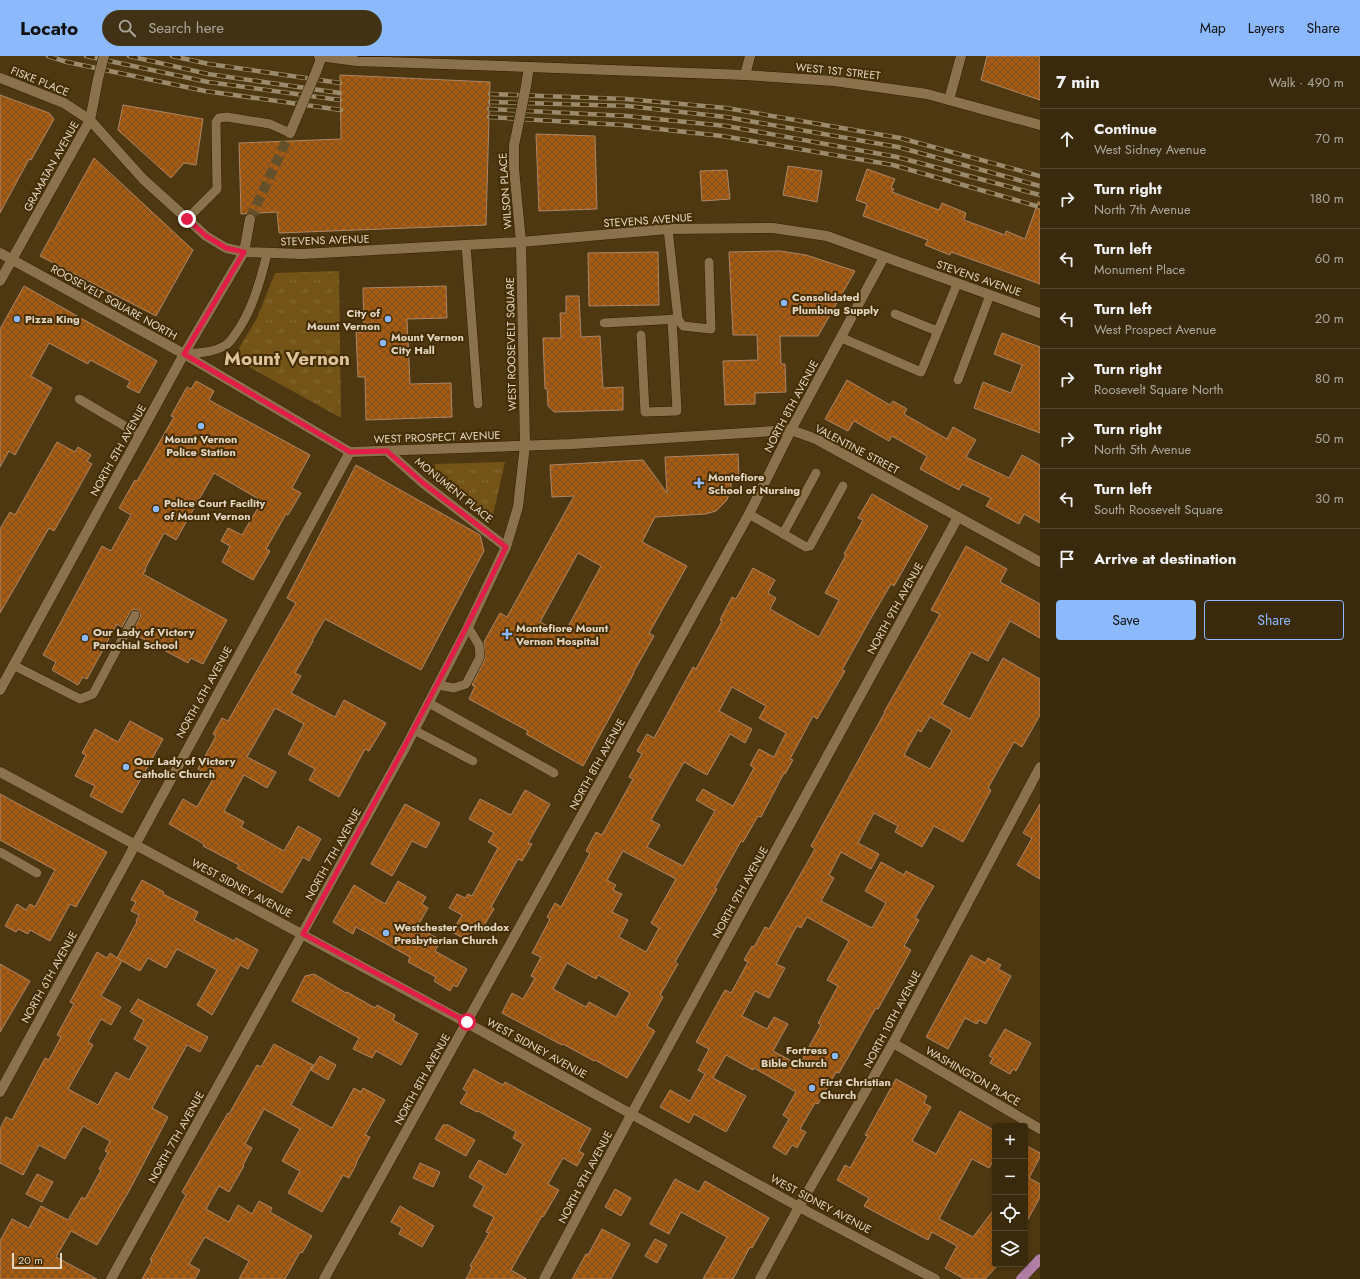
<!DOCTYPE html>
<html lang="en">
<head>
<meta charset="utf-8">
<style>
	:root { --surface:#3a2a0d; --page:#413216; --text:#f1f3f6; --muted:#aba79d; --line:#54462e; --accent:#8cb9fc }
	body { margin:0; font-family:Jost,sans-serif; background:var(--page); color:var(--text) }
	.controls { position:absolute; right:12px; bottom:12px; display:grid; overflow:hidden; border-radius:4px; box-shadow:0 2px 6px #0003 }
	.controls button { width:36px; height:36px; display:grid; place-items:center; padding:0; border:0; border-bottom:1px solid var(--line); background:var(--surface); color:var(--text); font:20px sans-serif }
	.scale { position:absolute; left:12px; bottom:10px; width:50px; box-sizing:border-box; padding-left:4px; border:2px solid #e3d6c1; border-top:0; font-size:11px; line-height:14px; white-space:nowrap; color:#e3d6c1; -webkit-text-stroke:3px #432d05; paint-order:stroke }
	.stop { position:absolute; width:12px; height:12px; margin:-9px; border:3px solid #e11d48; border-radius:50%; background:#fff }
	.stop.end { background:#e11d48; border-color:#fff; box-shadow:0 1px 4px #0008 }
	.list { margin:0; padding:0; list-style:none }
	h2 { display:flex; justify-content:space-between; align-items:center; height:52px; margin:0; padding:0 16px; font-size:17px }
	h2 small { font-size:13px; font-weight:400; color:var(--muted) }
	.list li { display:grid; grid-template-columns:26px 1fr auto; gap:12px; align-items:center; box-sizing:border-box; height:60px; padding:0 16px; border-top:1px solid var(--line) }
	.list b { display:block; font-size:15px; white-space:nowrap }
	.list p { margin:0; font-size:13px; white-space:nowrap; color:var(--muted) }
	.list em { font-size:13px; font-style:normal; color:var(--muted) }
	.actions { display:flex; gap:8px; padding:12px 16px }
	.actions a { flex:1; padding:9px 0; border:1px solid var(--accent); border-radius:4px; text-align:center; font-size:14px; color:var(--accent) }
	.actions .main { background:var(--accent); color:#111 }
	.icon { flex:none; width:22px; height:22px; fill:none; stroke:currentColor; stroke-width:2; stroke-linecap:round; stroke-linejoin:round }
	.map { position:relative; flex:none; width:1040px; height:1223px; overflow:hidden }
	header { display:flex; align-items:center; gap:24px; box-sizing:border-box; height:56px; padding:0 20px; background:var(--accent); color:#111 }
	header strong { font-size:19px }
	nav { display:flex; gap:22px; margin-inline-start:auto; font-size:14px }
	.search { width:280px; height:36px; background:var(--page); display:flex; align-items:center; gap:10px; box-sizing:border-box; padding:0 14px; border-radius:22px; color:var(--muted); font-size:15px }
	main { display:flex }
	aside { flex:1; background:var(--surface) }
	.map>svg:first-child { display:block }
</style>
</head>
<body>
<header>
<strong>Locato</strong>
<div class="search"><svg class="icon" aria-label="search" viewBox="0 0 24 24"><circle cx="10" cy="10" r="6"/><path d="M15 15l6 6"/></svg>Search here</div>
<nav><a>Map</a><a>Layers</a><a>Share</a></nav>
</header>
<main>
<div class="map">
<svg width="1040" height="1223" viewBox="0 0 1040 1223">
	<defs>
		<pattern id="park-tufts" width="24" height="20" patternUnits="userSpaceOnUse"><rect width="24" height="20" fill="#745317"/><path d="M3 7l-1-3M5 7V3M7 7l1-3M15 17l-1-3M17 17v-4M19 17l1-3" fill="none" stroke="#886b37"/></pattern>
		<pattern id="building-cross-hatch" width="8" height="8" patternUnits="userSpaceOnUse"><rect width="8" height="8" fill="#a55b11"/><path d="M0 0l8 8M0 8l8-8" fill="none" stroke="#794f23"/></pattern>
	</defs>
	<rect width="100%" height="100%" fill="#4e3811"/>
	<g fill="url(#park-tufts)">
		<path d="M339 215 341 362 233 302 257 262 275 217Z"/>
		<path d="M505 406 493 459 483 455 433 414 435 408Z"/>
	</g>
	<g fill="url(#building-cross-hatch)" stroke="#ac866a" fill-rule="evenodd">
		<path d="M987 0H1040V44L981 24Z"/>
		<path d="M340 19 490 26 486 169 279 177 277 156 241 158 239 87 341 83Z"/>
		<path d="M0 39 49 57 54 63 31 104 29 103 0 157Z"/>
		<path d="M123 49 203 63 196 109 184 107 171 122 118 74Z"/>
		<path d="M536 78 595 80 597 153 539 155Z"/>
		<path d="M94 102 193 194 156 260 40 200Z"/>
		<path d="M788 110 822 115 817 146 783 139Z"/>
		<path d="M867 113 895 123 891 132 894 133 892 136 939 154 942 147 966 157 964 164 1005 179 1006 175 1025 183 1038 146H1040V228L951 196 950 199 925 189 928 184 863 160 867 148 856 144Z"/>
		<path d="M727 114 730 143 702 145 700 115Z"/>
		<path d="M780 195 806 199 855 215 818 280H780L781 308H785L786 336 755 337V348L725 349 723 305 758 304 757 279H733L729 196Z"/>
		<path d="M658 196 659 249 589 250 588 197Z"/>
		<path d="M24 230 157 305 139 337 127 331 130 325 90 304 88 308 49 287 31 320 52 332 15 399 9 395 0 411V273Z"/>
		<path d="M446 230 447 262 407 263 410 328 451 327 452 361 366 364 365 321H358L356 276H364L363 232Z"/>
		<path d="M566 240H579L581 281 600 280 603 332 623 331V354L554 356 548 350 547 332 545 333 543 282H561L560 257H566Z"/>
		<path d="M1002 277 1040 291V377L974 352 983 326 1011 337 1022 309 994 298Z"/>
		<path d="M847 324 890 349 893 345 907 353 904 358 947 383 953 371 976 384 966 401 1009 422 1022 399 1040 409V467L1024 458 1019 468 986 450 991 442 962 428 959 434 920 413 927 400 892 380 889 385 854 365 848 375 825 363Z"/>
		<path d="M196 325 214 335 209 344 310 399 292 432 301 437 288 459 286 458 266 493 270 495 253 524 222 506 230 490 221 485 228 472 242 479 262 445 214 417 176 484 164 477 145 513 146 514 143 518 227 564 203 608 191 602 188 607 132 577 141 559 138 554 134 553 130 556 122 571 117 568 87 623 83 621 78 629 52 614 56 606 43 599 102 490 111 495 131 459 119 452 135 424 137 425 174 361 171 360 187 331 191 333Z"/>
		<path d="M57 386 75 396 78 391 91 399 87 405 92 408 54 475 49 472 0 557V473L10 456 15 459Z"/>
		<path d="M738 398 739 420 731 421V432L727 444 716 455 705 458 655 461 642 486 687 510 649 577 654 580 633 617H634L583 710 526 678 528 675 469 643 475 630 472 629 485 603 484 586 500 557 507 561 574 440 552 441 550 409 643 404 667 437 665 401ZM578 497 601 510 564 578 540 566Z"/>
		<path d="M356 409 480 479 484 495 421 614 325 563 312 585H313L295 617 301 620 291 637 335 661 344 644 386 667 369 695 365 693 339 741 309 724 315 713 288 698 304 668 275 652 247 701 276 716 267 732 244 719 224 755 244 766 241 771 284 795 298 770 321 783 309 805 303 801 282 837 237 812 239 809 203 790 204 788 169 768 183 743 197 751 214 721 198 713 216 680 213 678 222 662 228 665 296 547 287 542Z"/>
		<path d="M872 438 928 470 894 530 891 528 871 562 842 614 845 615 817 663 813 660 790 703 793 704 785 718 784 717 761 761 758 760 743 786 741 785 715 832 717 833 675 906 678 908 660 939 663 941 647 970 655 975 627 1022 595 1004 594 1005 563 988 562 989 502 957 512 937 523 943 535 922 531 920 541 901 532 897 550 863 547 861 555 847 561 851 590 797 586 795 596 776 602 779 633 723 629 721 642 698 637 695 647 678 654 682 693 611 696 613 722 565 720 564 732 541 736 543 753 512 775 524 768 537 776 542 770 553 819 581 839 544 825 537 846 499 844 498 863 464 858 462ZM732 631 766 650 759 662 786 677 774 701 759 693 750 709 754 712 733 750 703 733 696 744 715 755 683 810 647 791 660 769 651 764 684 706 707 719 730 678 745 687 752 673 719 655ZM623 795 676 823 651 867 659 872 646 896 619 881 628 864 612 856 622 838 613 834 616 829 607 824ZM567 907 596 923 598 919 630 937 616 961 589 946 586 951 553 933Z"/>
		<path d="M966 490 1007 513 1000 526 1040 548V582L1010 565 988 605 971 596 942 648 970 663 1003 602 1040 623V659L1022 691 1014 686 988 732 991 734 963 786 934 770 922 791 895 776 898 770 874 757 858 787 879 798 871 813 841 796 829 819 834 822 821 845 872 872 886 847 865 835 881 806 904 819 906 815 934 830 915 862 919 864 904 890 911 894 878 953 876 952 839 1017 836 1016 818 1048 815 1047 800 1073 806 1076 797 1092 792 1089 786 1099 773 1091 789 1063 783 1059 796 1036 754 1012 753 1014 726 999 713 1022 746 1040 726 1076 694 1058 689 1067 660 1051 670 1034 690 1045 705 1018 698 1014 709 993 696 986 725 934 731 937 748 906 744 904 752 890 754 891 765 871 769 873 815 793 811 790 885 656H884L940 558 931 554ZM930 661 952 674 930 713 904 699 918 674 921 676ZM807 861 849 885 827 924 838 930 818 967 821 969 799 1009 773 995 788 968 774 961 767 973 742 960 755 935 769 942 785 912 776 908 797 870 801 872Z"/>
		<path d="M130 665 163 683 122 757 90 740 95 730 75 720 86 699 82 697 95 673 118 686Z"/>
		<path d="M525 734 550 748 528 787 532 788 522 805 518 803 491 851 494 853 483 871 477 868 467 884 452 876 462 859 449 852 457 838 465 842 468 838 472 840 498 792 488 786 494 777 469 763 480 743 511 759Z"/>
		<path d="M0 738 107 796 76 851 70 848 50 885 30 874 28 878 18 873 16 876 5 870 17 848 26 854 30 848 35 851 55 814 0 784Z"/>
		<path d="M405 748 440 767 426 792 412 785 392 820 371 808Z"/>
		<path d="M1040 748V823L1017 809 1032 782 1023 777Z"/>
		<path d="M142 824 164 836 163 838 198 856 194 864 234 885 236 882 258 894 248 913 240 909 212 959 197 949 217 914 177 893 166 912 148 902 140 915 117 902 137 866 136 865 139 859 131 855 136 846 131 844Z"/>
		<path d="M398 825 426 841 422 848 428 852 417 871 441 884 435 895 467 913 457 931 453 929 450 935 434 925 436 921 408 906 410 901 356 871 353 878 333 866 354 829 385 848Z"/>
		<path d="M97 896 107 902 110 897 122 905 101 940 121 951 111 969 101 963 88 986 93 989 68 1033 98 1049 116 1016 129 1024 148 991 134 983 144 964 130 956 138 943 208 981 200 996 187 989 152 1052 168 1061 129 1135 97 1189 71 1175 56 1201 97 1223H0V1185L12 1163 29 1172 41 1150 68 1164 82 1141 85 1143 101 1114 99 1113 108 1097 105 1095 110 1085 83 1070 65 1103 39 1089 23 1119 0 1107V1073L6 1061 12 1064 45 1002 49 1004 61 981 57 979 74 948 70 946Z"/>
		<path d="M971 899 985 907 988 902 1001 909 998 913 1011 920 986 968 979 964 977 968 965 962 948 993 926 981Z"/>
		<path d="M0 908 30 925 0 976Z"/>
		<path d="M314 918 346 937 347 936 375 952 377 949 395 959 393 964 418 978 401 1009 376 995 372 1002 353 993 359 982 292 945 305 920Z"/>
		<path d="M1005 973 1031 987 1016 1015 1013 1013 1010 1018 990 1007 993 1002 989 1000Z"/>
		<path d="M274 988 313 1009 291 1049 332 1072 354 1032 361 1036 363 1032 385 1044 365 1079 370 1081 356 1107H357L349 1122 343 1119 322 1156 288 1137 300 1115 282 1105 300 1073 264 1053 245 1088 252 1092 243 1109 244 1110 229 1136 219 1130 206 1153 229 1166 238 1149 252 1158 259 1145 272 1152 270 1156 312 1180 302 1197 300 1196 285 1223H239L249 1205 205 1181 189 1208 200 1214 195 1223H142L152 1205 150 1204 186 1139 182 1136 201 1103 228 1057 229 1058 257 1009 261 1011Z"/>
		<path d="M320 1000 336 1009 328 1024 311 1014Z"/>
		<path d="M474 1013 503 1029 505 1026 591 1073 579 1095 584 1098 577 1110 563 1102 548 1128 559 1134 543 1161 542 1160 511 1214 527 1223H466L472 1211 470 1210 489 1177 486 1176 494 1161 473 1150 484 1130 469 1121 479 1104 506 1119 523 1088 513 1082 516 1076 478 1055 477 1056 460 1047 467 1036 463 1033Z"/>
		<path d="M896 1023 927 1040 924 1047 931 1051 912 1085 936 1098 960 1055 995 1075V1102L989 1112 972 1103 939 1163 973 1181 995 1152V1204L992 1208H999L985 1223H964L945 1212 957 1190 932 1176 928 1184 888 1163 864 1150 869 1142 837 1124 845 1109 850 1112 868 1080 865 1079Z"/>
		<path d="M443 1069H448L475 1084 466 1100 435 1083Z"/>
		<path d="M1025 1089 1040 1097V1101L1029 1122 1040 1128V1141L1025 1169Z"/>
		<path d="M420 1107 440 1116 433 1131 413 1122Z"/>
		<path d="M37 1118 53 1126 42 1146 26 1138Z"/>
		<path d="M675 1123 699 1136 705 1125 769 1162 752 1192 750 1191 733 1223H703L727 1181 681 1156 669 1178 650 1168Z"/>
		<path d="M615 1133 631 1142 621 1160 605 1151Z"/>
		<path d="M400 1150 434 1170 422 1191 399 1178 402 1172 391 1166Z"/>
		<path d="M602 1173 630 1188 611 1223H572L586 1198 588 1199Z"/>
		<path d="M655 1183 667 1189 657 1207 645 1200Z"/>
	</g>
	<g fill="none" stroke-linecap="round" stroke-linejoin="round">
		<path stroke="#64502b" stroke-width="10" stroke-dasharray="10 5" stroke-linecap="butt" d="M250 163 290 77"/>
		<defs>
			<g id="lane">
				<path d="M187 163 217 133 216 66 219 62 227 61 270 68 290 77"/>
				<path d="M466 189 478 348"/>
				<path d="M895 258 937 275"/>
				<path d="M678 263 683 270 711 273 709 206"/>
				<path d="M604 267 678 263 668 173"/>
				<path d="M641 279 645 356 677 355 672 263"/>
				<path d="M842 282 921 316 957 228"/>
				<path d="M184 298C198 297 213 297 226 289 229 287 232 283 234 280 252 256 260 226 267 198"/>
				<path d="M958 324 990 239"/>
				<path d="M79 343 140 379"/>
				<path d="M749 458 806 491 810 490 843 430"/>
				<path d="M783 478 816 417"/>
				<path d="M13 609 80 643 93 638 135 559"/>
				<path d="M438 629 454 632 466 628 480 601 479 589 468 571"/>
				<path d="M429 647 554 717"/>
				<path d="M414 674 473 705"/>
				<path d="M0 796 37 817"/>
			</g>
			<g id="street">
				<path d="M745 19 750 0"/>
				<path d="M526 30 529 11"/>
				<path d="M949 44 961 0"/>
				<path d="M244 196 302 198 521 186 668 173 773 172 827 180 1040 257"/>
				<path d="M387 395 423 427 506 491"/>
				<path d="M350 396 572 388 791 374 816 383 1040 506"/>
				<path d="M0 634 184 298 350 396"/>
				<path d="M893 987 1040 1073"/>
				<path d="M0 1036 350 396"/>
				<path d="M111 1223 405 692 468 571 506 491 518 451 525 389 521 186 514 113V89L517 75"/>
				<path d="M324 1223 749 458 791 374 884 201"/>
				<path d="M544 1223 632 1057 958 461"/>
				<path d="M760 1223 799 1151 893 987 1040 711"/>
			</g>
			<g id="secondary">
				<path d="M319 0 357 5 529 11 745 19 834 25 927 38 1040 69"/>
				<path d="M316 16 322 0"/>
				<path d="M0 22 64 47 90 64 143 123 206 180 226 192 244 196"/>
				<path d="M290 77 298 58"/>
				<path d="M0 197 184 298 244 196 250 163"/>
				<path d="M0 225 90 64 98 23"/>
				<path d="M0 716 467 967 799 1151 935 1223"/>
			</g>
			<path id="primary" d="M1021 1223 1040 1203"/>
		</defs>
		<use href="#lane" stroke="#302003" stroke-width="10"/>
		<use href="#street" stroke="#302003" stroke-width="11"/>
		<use href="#secondary" stroke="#302003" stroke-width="11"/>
		<use href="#primary" stroke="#302003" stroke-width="11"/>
		<use href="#lane" stroke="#8b724c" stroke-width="9"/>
		<use href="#street" stroke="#8b724c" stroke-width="10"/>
		<use href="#secondary" stroke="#8b724c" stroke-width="10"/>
		<use href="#primary" stroke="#b17ea5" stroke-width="10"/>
		<defs>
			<g id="rail">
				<path d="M48 0 67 6 205 35 341 54"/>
				<path d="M86 0 208 26 340 44"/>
				<path d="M129 0 208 18 340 37"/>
				<path d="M172 0 209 8 340 27"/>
				<path d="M490 38 626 43 726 52 900 82 1040 120"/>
				<path d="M490 46 628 50 726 61 898 91 1040 130"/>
				<path d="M489 53 627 60 726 70 897 101 1040 139"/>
				<path d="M489 61 623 69 722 80 893 109 1040 151"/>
			</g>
		</defs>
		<use href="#rail" stroke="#9b8a6c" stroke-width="4.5"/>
		<use href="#rail" stroke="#432d05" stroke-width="3" stroke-dasharray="9" stroke-linecap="butt"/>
		<defs>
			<path id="street-bridge" d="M517 75 526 30"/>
			<g id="secondary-bridge">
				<path d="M98 23 104 0"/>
				<path d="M298 58 316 16"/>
			</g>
		</defs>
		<use href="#street-bridge" stroke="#302003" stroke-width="11" stroke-linecap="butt"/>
		<use href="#secondary-bridge" stroke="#302003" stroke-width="11" stroke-linecap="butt"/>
		<use href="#street-bridge" stroke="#8b724c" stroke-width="10"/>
		<use href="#secondary-bridge" stroke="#8b724c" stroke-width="10"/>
	</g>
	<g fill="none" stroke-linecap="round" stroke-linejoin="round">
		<path stroke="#e11d48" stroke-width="5" d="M187 163 206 180 226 192 244 196 184 298 350 396 387 395 423 427 506 491C443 622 373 750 303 878L467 966"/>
	</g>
	<g fill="#8cb9fc" stroke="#432d05" stroke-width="1.5">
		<circle cx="784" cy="247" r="4"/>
		<circle cx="17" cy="263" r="4"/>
		<circle cx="388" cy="263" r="4"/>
		<circle cx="383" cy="287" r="4"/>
		<circle cx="201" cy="370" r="4"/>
		<path d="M697 421h4v4h4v4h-4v4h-4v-4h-4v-4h4z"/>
		<circle cx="156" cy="453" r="4"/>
		<path d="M505 572h4v4h4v4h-4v4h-4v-4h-4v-4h4z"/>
		<circle cx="85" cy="582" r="4"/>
		<circle cx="126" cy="711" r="4"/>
		<circle cx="386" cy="877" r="4"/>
		<circle cx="835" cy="1000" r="4"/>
		<circle cx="812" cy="1032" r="4"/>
	</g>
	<g text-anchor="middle" stroke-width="4" stroke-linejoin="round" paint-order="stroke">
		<g font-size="11" fill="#e3d6c1" stroke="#432d05">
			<text transform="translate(838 15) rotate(6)" y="4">WEST 1ST STREET</text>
			<text transform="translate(40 25) rotate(22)" y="4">FISKE PLACE</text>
			<text transform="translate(51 110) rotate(-61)" y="4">GRAMATAN AVENUE</text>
			<text transform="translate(505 135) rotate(-94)" y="4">WILSON PLACE</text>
			<text transform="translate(648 164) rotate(-4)" y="4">STEVENS AVENUE</text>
			<text transform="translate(325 184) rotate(-2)" y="4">STEVENS AVENUE</text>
			<text transform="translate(979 222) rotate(19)" y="4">STEVENS AVENUE</text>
			<text transform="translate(114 246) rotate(29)" y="4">ROOSEVELT SQUARE NORTH</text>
			<text transform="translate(511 288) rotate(-91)" y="4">WEST ROOSEVELT SQUARE</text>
			<text transform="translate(791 350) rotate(-62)" y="4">NORTH 8TH AVENUE</text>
			<text transform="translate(437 381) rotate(-2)" y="4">WEST PROSPECT AVENUE</text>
			<text transform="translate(857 393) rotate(28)" y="4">VALENTINE STREET</text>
			<text transform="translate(118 394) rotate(-61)" y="4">NORTH 5TH AVENUE</text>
			<text transform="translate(454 434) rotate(39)" y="4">MONUMENT PLACE</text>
			<text transform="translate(895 552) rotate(-61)" y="4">NORTH 9TH AVENUE</text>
			<text transform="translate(204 636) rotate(-61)" y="4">NORTH 6TH AVENUE</text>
			<text transform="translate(597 708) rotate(-61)" y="4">NORTH 8TH AVENUE</text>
			<text transform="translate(333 798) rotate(-61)" y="4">NORTH 7TH AVENUE</text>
			<text transform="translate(242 832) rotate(28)" y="4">WEST SIDNEY AVENUE</text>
			<text transform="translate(740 836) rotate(-61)" y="4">NORTH 9TH AVENUE</text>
			<text transform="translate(49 921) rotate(-61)" y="4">NORTH 6TH AVENUE</text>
			<text transform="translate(892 963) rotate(-62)" y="4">NORTH 10TH AVENUE</text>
			<text transform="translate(537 992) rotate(29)" y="4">WEST SIDNEY AVENUE</text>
			<text transform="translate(973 1020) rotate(30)" y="4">WASHINGTON PLACE</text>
			<text transform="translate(422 1023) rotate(-61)" y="4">NORTH 8TH AVENUE</text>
			<text transform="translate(176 1081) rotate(-61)" y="4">NORTH 7TH AVENUE</text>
			<text transform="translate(585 1121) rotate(-62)" y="4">NORTH 9TH AVENUE</text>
			<text transform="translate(821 1148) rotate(28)" y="4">WEST SIDNEY AVENUE</text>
		</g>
		<g font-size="11" font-weight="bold" fill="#e3d6c1" stroke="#432d05" text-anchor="start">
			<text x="792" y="245">Consolidated<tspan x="792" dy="13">Plumbing Supply</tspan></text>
			<text x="380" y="261" text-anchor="end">City of<tspan x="380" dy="13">Mount Vernon</tspan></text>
			<text x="25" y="267">Pizza King</text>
			<text x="391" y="285">Mount Vernon<tspan x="391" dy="13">City Hall</tspan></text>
			<text x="201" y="387" text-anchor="middle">Mount Vernon<tspan x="201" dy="13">Police Station</tspan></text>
			<text x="708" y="425">Montefiore<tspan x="708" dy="13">School of Nursing</tspan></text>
			<text x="164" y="451">Police Court Facility<tspan x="164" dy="13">of Mount Vernon</tspan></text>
			<text x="516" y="576">Montefiore Mount<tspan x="516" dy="13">Vernon Hospital</tspan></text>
			<text x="93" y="580">Our Lady of Victory<tspan x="93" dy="13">Parochial School</tspan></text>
			<text x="134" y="709">Our Lady of Victory<tspan x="134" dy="13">Catholic Church</tspan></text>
			<text x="394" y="875">Westchester Orthodox<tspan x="394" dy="13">Presbyterian Church</tspan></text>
			<text x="827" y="998" text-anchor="end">Fortress<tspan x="827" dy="13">Bible Church</tspan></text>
			<text x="820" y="1030">First Christian<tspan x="820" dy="13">Church</tspan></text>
		</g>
		<g font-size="19" font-weight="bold" fill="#dec39a" stroke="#432d05">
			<text x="287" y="309">Mount Vernon</text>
		</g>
	</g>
</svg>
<div class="controls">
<button>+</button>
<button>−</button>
<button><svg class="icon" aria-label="locate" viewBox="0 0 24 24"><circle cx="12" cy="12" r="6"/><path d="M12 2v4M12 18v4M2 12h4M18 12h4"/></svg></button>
<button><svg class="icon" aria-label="layers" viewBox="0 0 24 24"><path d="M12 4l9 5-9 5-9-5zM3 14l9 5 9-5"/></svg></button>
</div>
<div class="scale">20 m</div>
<div class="stop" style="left:467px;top:966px"></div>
<div class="stop end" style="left:187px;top:163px"></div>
</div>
<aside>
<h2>7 min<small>Walk · 490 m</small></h2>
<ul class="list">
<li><svg class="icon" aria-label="ahead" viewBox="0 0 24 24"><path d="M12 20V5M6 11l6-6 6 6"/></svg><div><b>Continue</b><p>West Sidney Avenue</p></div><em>70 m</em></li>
<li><svg class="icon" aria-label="right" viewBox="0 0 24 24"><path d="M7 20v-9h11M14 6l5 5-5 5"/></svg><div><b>Turn right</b><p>North 7th Avenue</p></div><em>180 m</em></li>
<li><svg class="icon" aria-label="left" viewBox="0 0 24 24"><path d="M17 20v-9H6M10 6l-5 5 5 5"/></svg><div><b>Turn left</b><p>Monument Place</p></div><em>60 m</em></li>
<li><svg class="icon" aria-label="left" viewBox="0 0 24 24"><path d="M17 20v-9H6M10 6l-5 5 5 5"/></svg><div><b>Turn left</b><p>West Prospect Avenue</p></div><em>20 m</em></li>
<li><svg class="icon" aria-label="right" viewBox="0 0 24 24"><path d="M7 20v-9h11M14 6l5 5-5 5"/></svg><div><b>Turn right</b><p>Roosevelt Square North</p></div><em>80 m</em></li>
<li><svg class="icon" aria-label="right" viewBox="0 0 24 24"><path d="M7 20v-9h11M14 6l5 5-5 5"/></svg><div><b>Turn right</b><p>North 5th Avenue</p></div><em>50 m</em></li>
<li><svg class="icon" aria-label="left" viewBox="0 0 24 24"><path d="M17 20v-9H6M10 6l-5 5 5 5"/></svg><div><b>Turn left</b><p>South Roosevelt Square</p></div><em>30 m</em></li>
<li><svg class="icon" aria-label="arrive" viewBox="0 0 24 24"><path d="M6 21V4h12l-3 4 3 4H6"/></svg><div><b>Arrive at destination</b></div></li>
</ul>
<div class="actions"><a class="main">Save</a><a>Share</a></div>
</aside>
</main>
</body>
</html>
